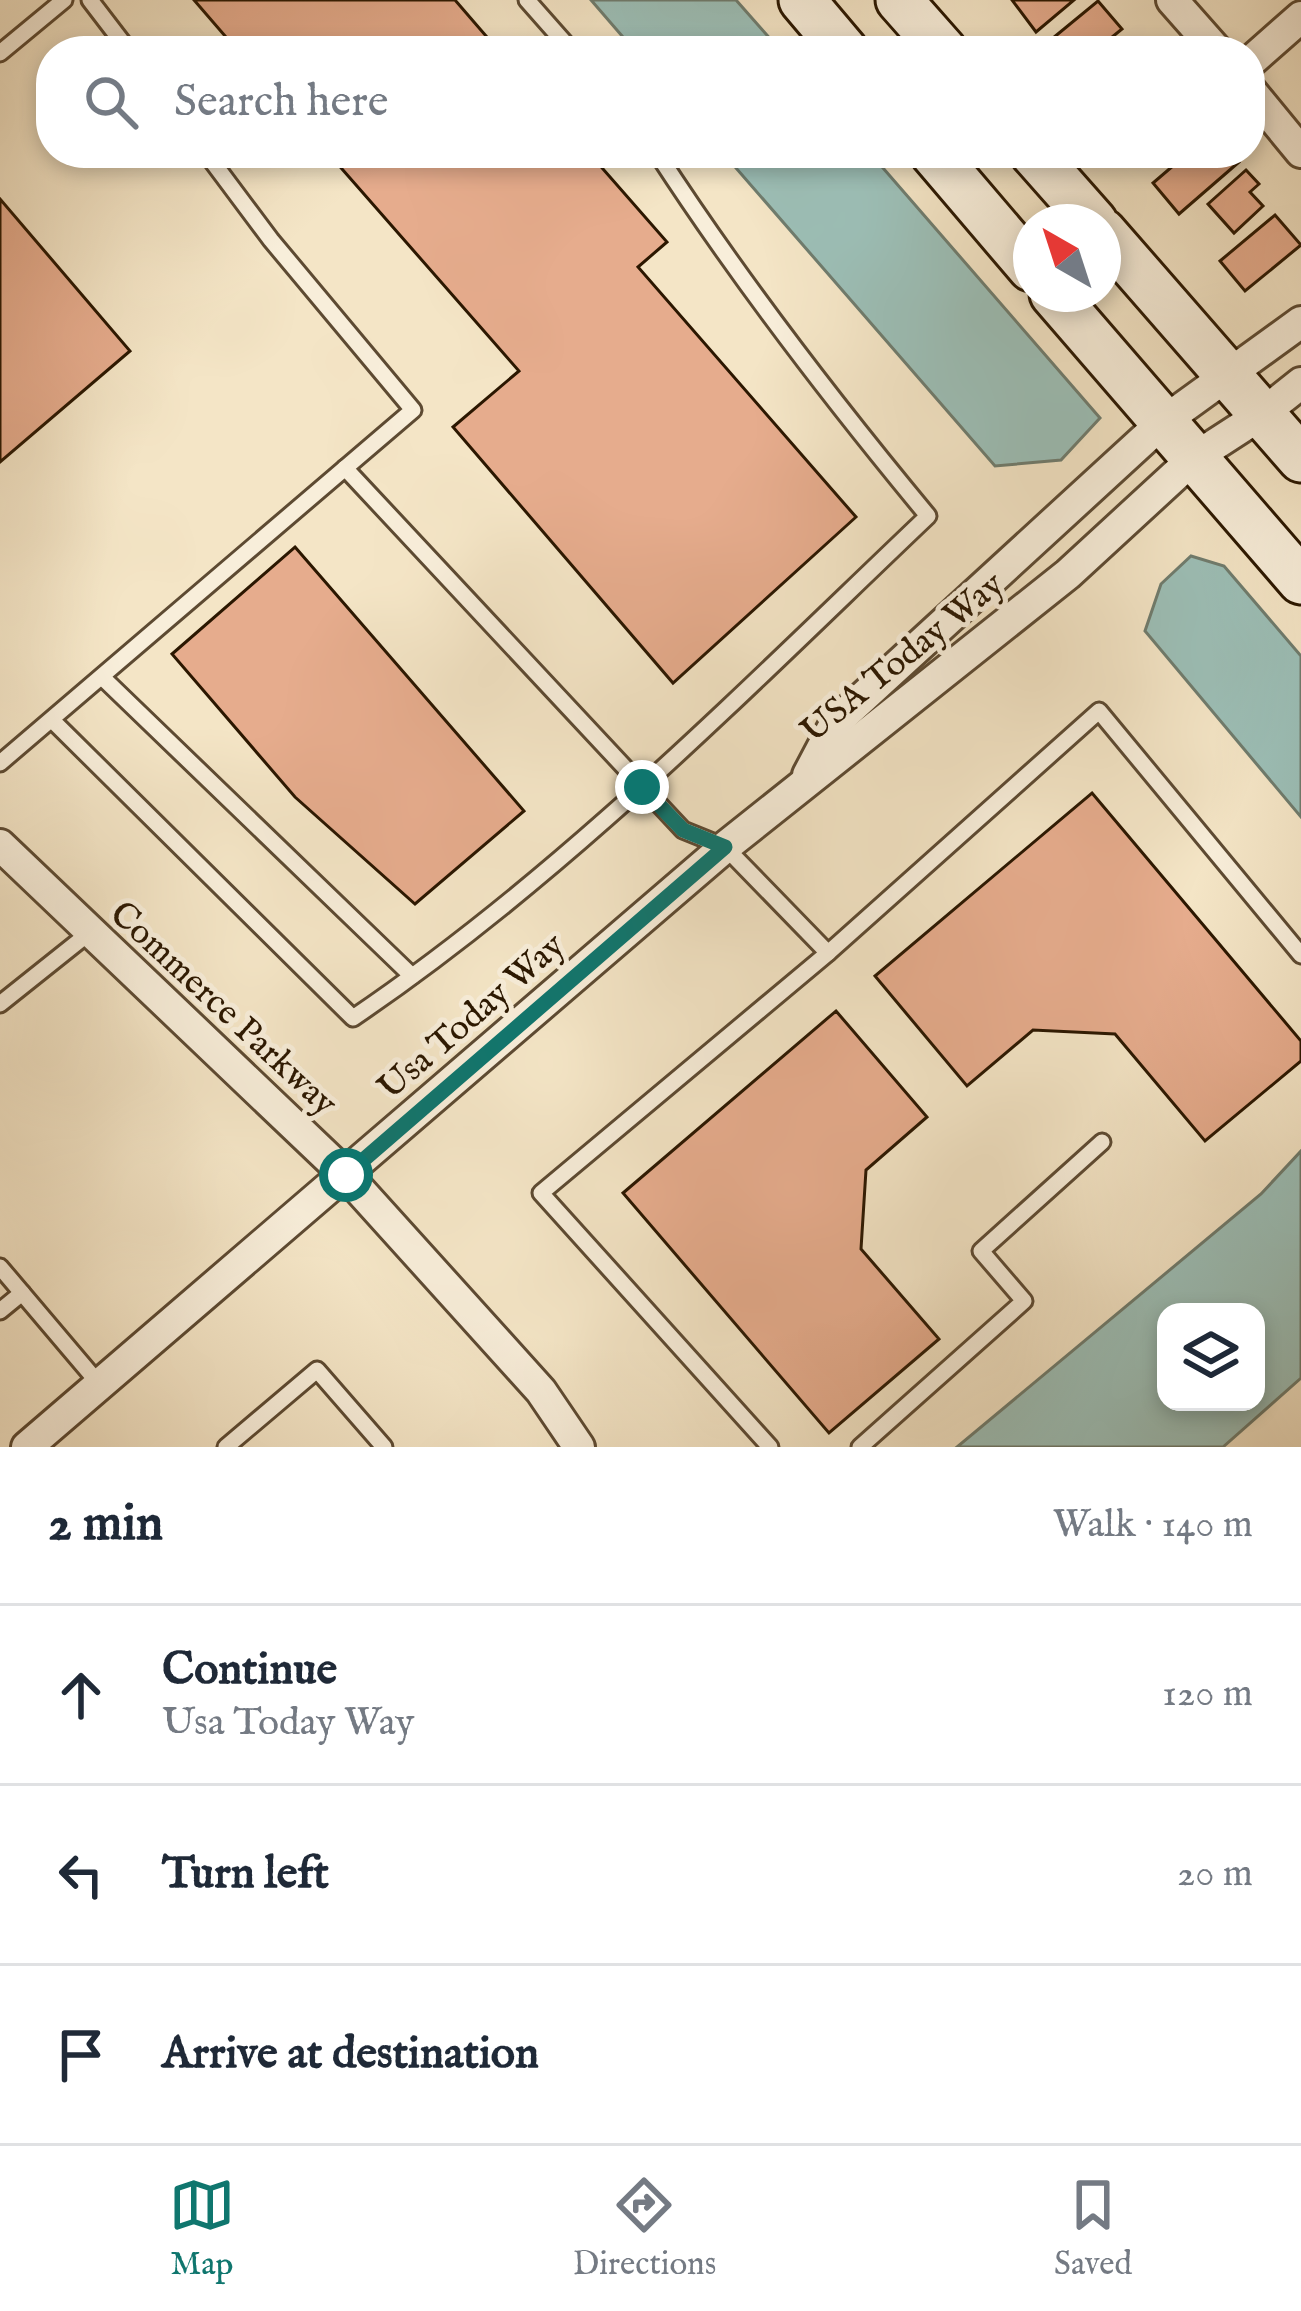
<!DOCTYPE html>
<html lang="en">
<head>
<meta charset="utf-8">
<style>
	:root { --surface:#fff; --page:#f6f6f7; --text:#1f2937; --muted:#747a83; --line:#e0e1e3; --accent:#0f766e }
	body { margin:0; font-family:"IM FELL English",serif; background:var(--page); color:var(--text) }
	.controls { position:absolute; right:36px; bottom:36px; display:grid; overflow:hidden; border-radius:24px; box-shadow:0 6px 18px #0003 }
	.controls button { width:108px; height:108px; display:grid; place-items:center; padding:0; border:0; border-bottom:3px solid var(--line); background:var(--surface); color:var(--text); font:60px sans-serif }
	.compass { position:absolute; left:1013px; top:204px; width:108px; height:108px; border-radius:50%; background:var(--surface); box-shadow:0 6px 18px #0003; rotate:321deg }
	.stop { position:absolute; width:36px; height:36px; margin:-27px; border:9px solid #0f766e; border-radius:50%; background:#fff }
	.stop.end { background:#0f766e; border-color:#fff; box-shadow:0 3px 12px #0008 }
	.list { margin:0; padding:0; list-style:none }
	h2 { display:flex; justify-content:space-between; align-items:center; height:156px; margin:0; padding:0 48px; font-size:51px }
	h2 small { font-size:39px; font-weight:400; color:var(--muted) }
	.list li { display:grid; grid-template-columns:78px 1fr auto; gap:36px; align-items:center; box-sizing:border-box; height:180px; padding:0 48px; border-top:3px solid var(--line) }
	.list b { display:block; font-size:45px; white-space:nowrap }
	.list p { margin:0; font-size:39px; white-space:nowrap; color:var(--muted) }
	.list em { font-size:39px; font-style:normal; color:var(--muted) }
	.icon { flex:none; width:66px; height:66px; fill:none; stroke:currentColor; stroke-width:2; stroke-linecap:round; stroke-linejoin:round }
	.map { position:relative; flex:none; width:1301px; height:1447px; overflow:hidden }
	.search { position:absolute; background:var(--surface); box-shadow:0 6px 18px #0003; left:36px; right:36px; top:36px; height:132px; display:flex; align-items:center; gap:30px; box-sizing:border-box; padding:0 42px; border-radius:48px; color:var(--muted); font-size:45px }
	.sheet { height:696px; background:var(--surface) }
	nav { display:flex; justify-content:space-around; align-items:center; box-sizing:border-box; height:168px; border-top:3px solid var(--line); background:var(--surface); font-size:33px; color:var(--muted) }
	nav a { display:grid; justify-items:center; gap:6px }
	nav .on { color:var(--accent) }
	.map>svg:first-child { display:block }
</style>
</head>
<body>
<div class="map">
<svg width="1301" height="1447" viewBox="0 0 1301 1447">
	<rect width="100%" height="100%" fill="#f4e5c6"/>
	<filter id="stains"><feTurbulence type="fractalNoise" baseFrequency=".00167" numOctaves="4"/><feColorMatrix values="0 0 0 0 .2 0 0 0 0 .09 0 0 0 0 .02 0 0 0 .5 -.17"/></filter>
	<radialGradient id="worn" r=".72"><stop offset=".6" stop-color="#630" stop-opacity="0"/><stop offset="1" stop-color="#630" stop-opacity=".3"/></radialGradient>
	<g fill="#9cbfb7" stroke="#6f7c6e" stroke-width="3" fill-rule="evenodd">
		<path d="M591 0H736L781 51H635Z"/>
		<path d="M723 153H870L1100 418 1061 460 995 466Z"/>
		<path d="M1191 556 1224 566 1301 656V817L1145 631 1161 584Z"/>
		<path d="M1301 1151V1378L1223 1447H957L1261 1194ZM1256 1312V1402H1166V1312Z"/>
	</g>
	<g fill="#e6ac8d" stroke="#2b1700" stroke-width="3">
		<path d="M194 0H455L499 51H238Z"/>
		<path d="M1012 0H1074L1036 32Z"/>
		<path d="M1098 1 1122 29 1095 51H1064L1053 38Z"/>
		<path d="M328 153H589L667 242 638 267 856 517 673 683 453 427 519 371Z"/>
		<path d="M1188 153H1231L1239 162 1179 214 1153 183Z"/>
		<path d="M1246 170 1259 184 1250 192 1263 206 1234 233 1208 204Z"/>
		<path d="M0 199 130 351 0 462Z"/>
		<path d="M1275 215 1301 245 1245 291 1220 261Z"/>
		<path d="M295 547 524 811 415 904 295 797 172 654Z"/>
		<path d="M1092 793 1301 1041V1061L1205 1141 1115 1034 1033 1030 967 1086 875 976Z"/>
		<path d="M836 1011 927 1117 866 1170 861 1249 939 1339 829 1433 623 1193Z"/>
	</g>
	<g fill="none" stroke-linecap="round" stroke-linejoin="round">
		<defs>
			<g id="service">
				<path d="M90 0 129 51"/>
				<path d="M527 0 572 51"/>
				<path d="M0 53 64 0"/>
				<path d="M345 468 683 830 725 847 828 953 1099 711 1301 955"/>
				<path d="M102 677 412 976"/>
				<path d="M52 720 353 1018C564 875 744 691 928 516 831 399 740 281 657 153"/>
				<path d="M0 763 413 410 271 240 206 153"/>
				<path d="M0 1004 89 933"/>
				<path d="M0 1267 100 1385"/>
				<path d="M0 1311 22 1293"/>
				<path d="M226 1447 317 1370 384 1447"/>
				<path d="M770 1447 541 1193 828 953"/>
				<path d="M860 1447 1024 1301 981 1251 1102 1142"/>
			</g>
			<g id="minor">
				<path d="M1172 0 1217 51"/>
				<path d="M1250 62 1301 17"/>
				<path d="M1250 90 1301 152"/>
				<path d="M808 775 836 722 1163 422 1301 322"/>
				<path d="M0 845 346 1175 541 1391 579 1447"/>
				<path d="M27 1447 725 847 1068 574 1194 458 1262 414 1301 383"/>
			</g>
			<g id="secondary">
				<path d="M802 0 845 51"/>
				<path d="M899 0 944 51"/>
				<path d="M933 153 1031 268"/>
				<path d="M1033 153 1094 222"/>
				<path d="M1103 232 1301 459"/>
				<path d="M1053 294 1301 581"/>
			</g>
		</defs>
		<use href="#service" stroke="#5d4a32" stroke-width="21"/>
		<use href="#minor" stroke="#5d4a32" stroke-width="36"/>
		<use href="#secondary" stroke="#2b1700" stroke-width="51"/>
		<use href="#service" stroke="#f8eeda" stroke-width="15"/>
		<use href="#minor" stroke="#f8eeda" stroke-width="30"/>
		<use href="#secondary" stroke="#f8eeda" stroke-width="45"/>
	</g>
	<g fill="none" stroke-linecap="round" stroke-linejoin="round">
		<path stroke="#0f766e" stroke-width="15" d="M346 1175 725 847 683 830 642 787"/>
	</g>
	<g text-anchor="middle" stroke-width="10" stroke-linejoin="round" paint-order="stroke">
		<g font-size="36" fill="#2b1700" stroke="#f8eeda">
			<text transform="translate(901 656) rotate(-39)" y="13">USA Today Way</text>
			<text transform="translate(225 1007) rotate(43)" y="13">Commerce Parkway</text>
			<text transform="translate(470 1015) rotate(-41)" y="13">Usa Today Way</text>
		</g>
	</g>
	<rect width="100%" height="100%" filter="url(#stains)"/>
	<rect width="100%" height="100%" fill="url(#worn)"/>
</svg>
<div class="controls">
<button><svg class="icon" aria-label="layers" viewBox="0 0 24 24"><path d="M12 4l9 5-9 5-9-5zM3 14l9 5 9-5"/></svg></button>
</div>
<svg class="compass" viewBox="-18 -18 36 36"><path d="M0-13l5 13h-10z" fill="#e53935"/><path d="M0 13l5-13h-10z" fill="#747a83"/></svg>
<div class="stop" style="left:346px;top:1175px"></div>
<div class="stop end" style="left:642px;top:787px"></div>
<div class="search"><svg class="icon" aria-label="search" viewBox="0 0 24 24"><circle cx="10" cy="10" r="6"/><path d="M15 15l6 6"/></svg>Search here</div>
</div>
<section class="sheet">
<h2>2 min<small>Walk · 140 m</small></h2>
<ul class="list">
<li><svg class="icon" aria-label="ahead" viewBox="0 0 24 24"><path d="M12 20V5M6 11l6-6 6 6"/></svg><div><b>Continue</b><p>Usa Today Way</p></div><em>120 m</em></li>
<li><svg class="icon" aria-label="left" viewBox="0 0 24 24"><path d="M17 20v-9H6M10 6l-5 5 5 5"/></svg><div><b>Turn left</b></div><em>20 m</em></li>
<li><svg class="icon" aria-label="arrive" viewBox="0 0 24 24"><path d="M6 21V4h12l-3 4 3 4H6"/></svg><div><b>Arrive at destination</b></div></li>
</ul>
</section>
<nav>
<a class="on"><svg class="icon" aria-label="map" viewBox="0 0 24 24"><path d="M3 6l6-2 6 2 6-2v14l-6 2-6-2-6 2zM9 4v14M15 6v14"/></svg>Map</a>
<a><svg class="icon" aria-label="directions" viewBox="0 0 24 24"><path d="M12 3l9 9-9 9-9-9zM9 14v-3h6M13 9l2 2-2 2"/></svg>Directions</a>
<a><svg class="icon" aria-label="saved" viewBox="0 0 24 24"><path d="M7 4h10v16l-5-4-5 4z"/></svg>Saved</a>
</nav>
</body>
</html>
